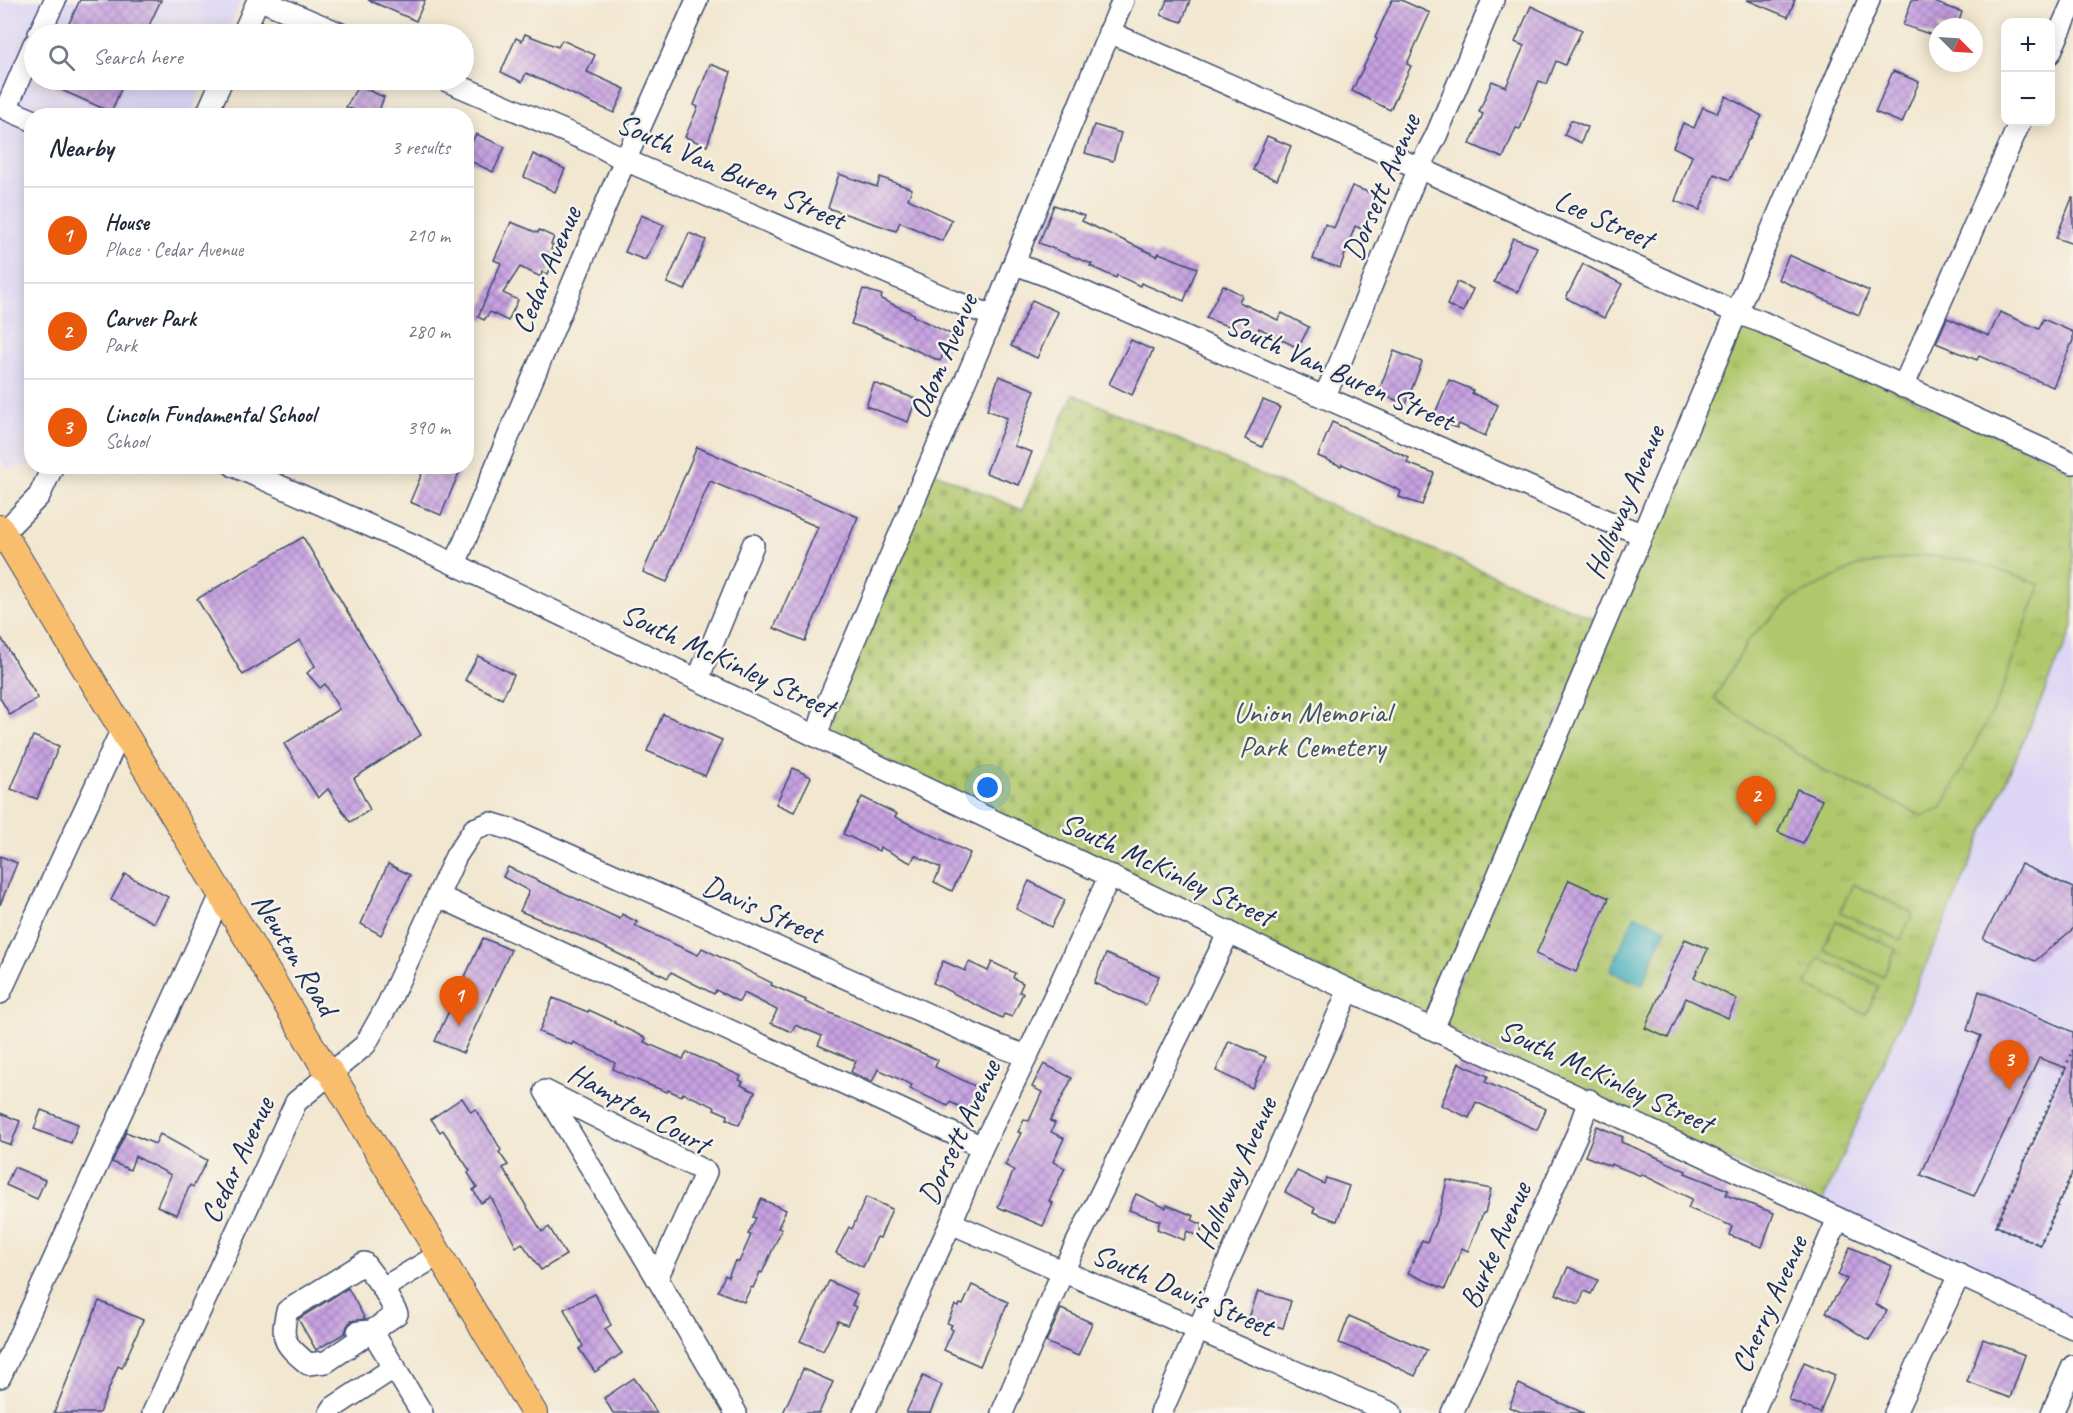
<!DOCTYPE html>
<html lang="en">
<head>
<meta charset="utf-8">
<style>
	:root { --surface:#fff; --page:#f2f2f3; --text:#1f2937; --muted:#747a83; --line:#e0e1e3; --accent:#ea580c }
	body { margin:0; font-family:Caveat,sans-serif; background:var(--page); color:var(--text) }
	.controls { position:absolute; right:18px; top:18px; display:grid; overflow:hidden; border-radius:12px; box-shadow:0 3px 15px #0003 }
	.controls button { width:54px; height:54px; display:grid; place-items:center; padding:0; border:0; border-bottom:2px solid var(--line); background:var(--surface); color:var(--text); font:30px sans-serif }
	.compass { position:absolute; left:1929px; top:18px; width:54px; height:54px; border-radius:50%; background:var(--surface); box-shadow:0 3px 15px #0003; rotate:114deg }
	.you { position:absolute; left:988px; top:788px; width:21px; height:21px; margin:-15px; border:4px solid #fff; border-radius:50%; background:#1a73e8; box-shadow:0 0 0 9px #1a73e833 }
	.badge { display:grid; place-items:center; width:39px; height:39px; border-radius:50%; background:var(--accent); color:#fff; font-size:20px; font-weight:700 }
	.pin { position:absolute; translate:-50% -50px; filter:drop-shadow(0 2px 3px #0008) }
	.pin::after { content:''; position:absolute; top:32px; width:21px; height:18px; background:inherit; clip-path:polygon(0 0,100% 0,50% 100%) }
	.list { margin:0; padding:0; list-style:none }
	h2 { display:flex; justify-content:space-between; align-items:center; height:78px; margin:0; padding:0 24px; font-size:26px }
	h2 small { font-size:20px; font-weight:400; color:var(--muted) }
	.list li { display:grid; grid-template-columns:39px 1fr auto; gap:18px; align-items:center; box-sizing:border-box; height:96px; padding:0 24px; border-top:2px solid var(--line) }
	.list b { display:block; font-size:22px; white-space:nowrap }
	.list p { margin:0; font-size:20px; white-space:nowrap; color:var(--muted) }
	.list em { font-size:20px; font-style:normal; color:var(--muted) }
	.icon { flex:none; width:33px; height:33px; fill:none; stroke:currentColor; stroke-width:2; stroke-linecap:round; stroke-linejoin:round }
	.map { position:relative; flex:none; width:2073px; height:1413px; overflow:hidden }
	.search { position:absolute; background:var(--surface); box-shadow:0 3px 15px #0003; left:24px; top:24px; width:450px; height:66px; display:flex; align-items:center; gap:15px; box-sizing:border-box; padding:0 21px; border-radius:33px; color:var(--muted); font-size:22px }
	.panel { position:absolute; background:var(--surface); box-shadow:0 3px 15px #0003; left:24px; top:108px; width:450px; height:366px; border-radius:24px }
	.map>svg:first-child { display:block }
</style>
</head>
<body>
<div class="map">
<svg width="2073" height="1413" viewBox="0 0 2073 1413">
	<defs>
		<pattern id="cemetery-stones" width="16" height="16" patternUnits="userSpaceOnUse" patternTransform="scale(1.5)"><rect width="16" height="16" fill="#b0c76c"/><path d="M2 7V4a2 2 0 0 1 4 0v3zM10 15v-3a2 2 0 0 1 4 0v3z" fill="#97ab60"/></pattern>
		<pattern id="park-tufts" width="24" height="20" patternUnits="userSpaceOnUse" patternTransform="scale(1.5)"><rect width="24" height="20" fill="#b0c76c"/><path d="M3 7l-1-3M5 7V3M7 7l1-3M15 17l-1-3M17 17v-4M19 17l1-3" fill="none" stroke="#97ab60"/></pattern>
		<pattern id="building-cross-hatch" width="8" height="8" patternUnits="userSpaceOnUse" patternTransform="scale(1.5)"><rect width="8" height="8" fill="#c7a1e1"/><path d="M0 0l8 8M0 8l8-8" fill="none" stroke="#a184ba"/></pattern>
	</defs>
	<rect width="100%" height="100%" fill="#f7f3e8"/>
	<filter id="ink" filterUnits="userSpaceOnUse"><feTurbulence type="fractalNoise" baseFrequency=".0167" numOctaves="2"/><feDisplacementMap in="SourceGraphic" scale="12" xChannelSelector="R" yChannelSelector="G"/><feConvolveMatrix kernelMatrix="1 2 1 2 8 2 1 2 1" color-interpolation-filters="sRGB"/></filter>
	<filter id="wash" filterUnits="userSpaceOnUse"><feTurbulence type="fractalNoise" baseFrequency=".008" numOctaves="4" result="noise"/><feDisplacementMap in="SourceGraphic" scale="24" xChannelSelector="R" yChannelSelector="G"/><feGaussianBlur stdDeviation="1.35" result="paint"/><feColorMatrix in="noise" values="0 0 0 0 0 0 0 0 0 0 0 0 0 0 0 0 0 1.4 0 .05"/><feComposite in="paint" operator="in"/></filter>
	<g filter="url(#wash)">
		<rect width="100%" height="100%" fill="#f2e7d0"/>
		<g fill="#ddd5f6">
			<path d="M0 0H241L226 34H34V80H206L190 115 32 116 31 465 7 469 0 457Z"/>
			<path d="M2073 627V1321L1822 1203Z"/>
		</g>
		<path fill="url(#cemetery-stones)" stroke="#667b65" stroke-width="1.5" d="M1073 394 1599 621 1428 1020 823 732 933 472 1022 510Z"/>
		<path fill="url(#park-tufts)" stroke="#667b65" stroke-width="1.5" d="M1741 322 2073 470V627L1822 1203 1441 1026Z"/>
		<g fill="#b0c76c" stroke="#667b65" stroke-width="1.5">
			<path d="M1924 555 1977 562 2040 585 1999 698 1941 809 1923 816 1824 771 1714 699 1749 639 1791 599 1857 566Z"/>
			<path d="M1853 884 1913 913 1900 940 1840 912Z"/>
			<path d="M1836 921 1896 949 1883 977 1823 949Z"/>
			<path d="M1819 958 1879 986 1866 1014 1806 985Z"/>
		</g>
		<path fill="#3aaab8" stroke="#2a6c8b" stroke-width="1.5" d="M1635 915 1666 928 1642 985 1610 971Z"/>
		<g id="blocks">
			<g fill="url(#building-cross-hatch)">
				<path d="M80 0H161L145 34H64Z"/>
				<path d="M368 0H425L416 21Z"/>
				<path d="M1167 0H1190L1182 22 1161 15Z"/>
				<path d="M1392 0H1401L1430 13 1407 64 1411 66 1390 110 1352 91 1377 39 1375 38Z"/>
				<path d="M1747 0H1795L1788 17Z"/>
				<path d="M1912 0H1928L1962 12 1957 27H1938V37L1903 25Z"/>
				<path d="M1531 6 1582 30 1565 65 1556 61 1547 84 1539 81 1520 129 1516 128 1503 158 1470 144 1483 114 1479 112 1492 81 1506 87 1524 46 1515 42Z"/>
				<path d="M525 34 558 47 562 40 595 55 587 72 625 89 614 113 526 73 522 82 501 72 516 38 522 41Z"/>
				<path d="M710 64 731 72 707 146 685 137 698 107 694 105Z"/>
				<path d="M1893 71 1919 82 1902 123 1875 112Z"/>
				<path d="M39 80H125L111 112Z"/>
				<path d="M358 86 384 97 377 116H355L356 111 346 107Z"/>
				<path d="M1726 96 1762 116 1749 140H1748L1730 180 1714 174 1700 210 1675 201 1692 156 1673 147 1683 123 1694 128 1703 107 1717 113Z"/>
				<path d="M1571 120 1587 127 1581 143 1564 135Z"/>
				<path d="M1094 125 1121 133 1113 161 1085 153Z"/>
				<path d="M476 134 505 147 493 172 466 159V154Z"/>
				<path d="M1267 136 1291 146 1277 180 1253 170Z"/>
				<path d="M533 154 565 169 555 192 524 177Z"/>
				<path d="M839 174 877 187 880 177 912 189 908 199 952 220 942 241 900 222 896 231 828 208Z"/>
				<path d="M1352 186 1381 197 1364 230 1355 226 1340 268 1313 259 1325 224 1334 228Z"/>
				<path d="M2072 198H2073V244L2056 238Z"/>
				<path d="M1054 205 1084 216 1082 221 1157 256 1159 253 1197 268 1184 301 1141 283 1140 286 1117 275 1116 278 1090 266 1092 264 1039 243Z"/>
				<path d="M641 215 664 225 645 260 625 252Z"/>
				<path d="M511 222 538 233 539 230 554 237 551 244 553 245 551 250 557 253 548 274 542 272 541 277 520 267 503 293 518 300 508 321 490 312 484 320 478 317 501 263 494 260Z"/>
				<path d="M689 233 706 240 685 290 667 283Z"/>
				<path d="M1513 238 1537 247 1518 292 1494 282Z"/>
				<path d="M1789 255 1869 291 1859 315 1778 279Z"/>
				<path d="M1583 264 1622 284 1604 318 1566 298Z"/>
				<path d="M1457 282 1473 289 1463 312 1447 305Z"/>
				<path d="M1223 285 1242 295 1239 302 1278 320 1282 313 1309 327 1298 348 1259 328 1254 338 1228 325 1227 326 1206 318Z"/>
				<path d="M863 289 882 295 881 299 914 314 913 316 953 335 940 361 873 331 851 324Z"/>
				<path d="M1032 300 1058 312 1037 358 1011 346Z"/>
				<path d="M2000 312 2039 329 2043 319 2073 332V340L2053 387 1979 356 1977 360 1936 343 1947 318 1989 336Z"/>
				<path d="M1131 340 1153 350 1132 395 1109 384Z"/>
				<path d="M1394 351 1422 362 1406 404 1378 393Z"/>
				<path d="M999 376 1035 390 1014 446 1032 452 1019 485 986 473 1007 418 987 410Z"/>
				<path d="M1449 380 1473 390 1472 393 1498 405 1485 436 1459 424 1457 428 1433 418Z"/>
				<path d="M874 383 916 399 908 422 866 406Z"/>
				<path d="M1263 400 1280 407 1262 447 1245 439Z"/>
				<path d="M1332 422 1409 458 1407 463 1434 473 1422 505 1399 497 1401 491 1342 464 1341 466 1318 456Z"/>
				<path d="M697 447 858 517 805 641 774 628 818 527 710 481 667 582 643 572Z"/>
				<path d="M425 466H462L441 515 410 502Z"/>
				<path d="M303 537 421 735 354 778 370 810 350 822 328 789 318 798 284 744 339 709 325 684 320 688 307 673 315 666 300 640 243 675 197 599Z"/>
				<path d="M0 636 38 698 10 715 0 698Z"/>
				<path d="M478 656 514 675 502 699 465 680Z"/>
				<path d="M663 714 722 740 705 776 647 751Z"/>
				<path d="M33 736 59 746 37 799 11 789Z"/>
				<path d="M793 768 811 777 794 812 776 804Z"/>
				<path d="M1797 789 1822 800 1803 843 1778 832Z"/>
				<path d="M862 797 897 814 895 817 970 853 952 891 934 882 941 868 915 855 911 863 880 847 879 851 843 834Z"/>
				<path d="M0 856 17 863 0 905Z"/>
				<path d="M388 864 410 875 381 935 361 924Z"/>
				<path d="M2021 864 2073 888V929L2035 961 1983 939Z"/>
				<path d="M508 867 620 919 622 914 637 922 635 925 641 929 698 955 702 948 772 983 771 985 806 1000 805 1002 938 1060 935 1067 979 1088 968 1111 950 1102 948 1106 910 1089 912 1085 878 1069 872 1082 851 1072 856 1061 818 1045 822 1036 795 1025 792 1032 771 1023 777 1010 744 993 739 1002 716 990 714 994 671 972 668 978 592 941 520 911 529 891 503 877Z"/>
				<path d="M125 874 168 897 154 923 111 900Z"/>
				<path d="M1569 880 1609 898 1576 972 1536 954Z"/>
				<path d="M1029 881 1065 900 1051 927 1016 909Z"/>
				<path d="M483 938 511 950 463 1053 435 1041Z"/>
				<path d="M1685 939 1708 949 1694 978 1737 999 1728 1018 1686 998 1668 1038 1645 1028Z"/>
				<path d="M1106 954 1159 976 1146 1005 1094 983Z"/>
				<path d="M943 961 965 971 969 962 988 971 992 962 1015 973 1013 978 1023 983 1019 992 1023 993 1012 1017 1004 1014 1002 1018 933 983Z"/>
				<path d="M1979 991 2073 1032V1171L2040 1245 1996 1226 2066 1068 2039 1058 1974 1196 1921 1175 1981 1036 1967 1030Z"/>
				<path d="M553 998 588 1012 589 1010 615 1022 614 1023 646 1038 644 1042 683 1059 687 1052 741 1076 739 1080 743 1082 741 1085 755 1092 739 1125 727 1119 728 1115 714 1109 715 1107 683 1093 681 1096 668 1090 667 1092 629 1077 613 1069 615 1063 601 1055 573 1042 572 1045 539 1032Z"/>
				<path d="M1229 1041 1266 1057 1252 1088 1216 1071Z"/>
				<path d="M1459 1063 1488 1076 1485 1082 1546 1109 1537 1130 1476 1102 1469 1118 1441 1105Z"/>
				<path d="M1044 1064 1072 1078 1050 1121 1055 1123 1051 1132 1064 1138 1053 1162 1065 1168 1049 1201 1053 1203 1043 1226 998 1207 1014 1170 1005 1165 1021 1133 1018 1132 1024 1120 1029 1121 1042 1092 1032 1087Z"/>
				<path d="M462 1098 471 1112 475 1109 493 1136 501 1150 499 1152 508 1165 503 1168 542 1232 549 1227 566 1255 541 1270 522 1243 516 1247 491 1197 481 1203 473 1190 477 1187 468 1173 470 1171 443 1130 440 1132 431 1119Z"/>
				<path d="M41 1110 78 1124 71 1143 34 1129Z"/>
				<path d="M0 1113 20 1121 11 1145 0 1141Z"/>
				<path d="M1597 1126 1623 1137 1621 1142 1650 1154 1686 1171 1685 1173 1728 1190 1726 1195 1774 1213 1762 1247 1729 1235 1732 1226 1688 1208 1692 1199 1641 1174V1176L1611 1164 1610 1166 1585 1156Z"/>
				<path d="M126 1132 155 1144 160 1134 207 1160 193 1187 190 1185 177 1215 157 1206 171 1175 135 1156 130 1170 112 1162Z"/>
				<path d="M14 1167 45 1180 37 1199 6 1185Z"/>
				<path d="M1297 1171 1324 1184 1326 1178 1349 1186 1337 1221 1313 1212 1315 1208 1285 1192Z"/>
				<path d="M1447 1180 1491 1189 1485 1213H1483L1468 1251 1462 1248 1445 1289 1408 1273 1422 1240 1427 1242 1440 1211Z"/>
				<path d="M1136 1194 1166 1208 1167 1205 1194 1216 1192 1220 1203 1225 1199 1236 1187 1231 1184 1240 1157 1229 1160 1221 1129 1210Z"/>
				<path d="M866 1197 892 1209 880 1238 877 1237 863 1267 836 1253 849 1227 852 1229Z"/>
				<path d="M761 1199 786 1210 778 1228 782 1229 762 1273 760 1272 753 1288 751 1287 744 1302 718 1291 725 1275 728 1277 735 1261 739 1262 751 1235 748 1234 756 1218 753 1217Z"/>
				<path d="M1850 1247 1892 1266 1876 1304 1887 1311 1869 1340 1826 1312 1847 1279 1838 1275Z"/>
				<path d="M1568 1267 1598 1280 1591 1294 1584 1291 1579 1304 1556 1294Z"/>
				<path d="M829 1281 857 1294 852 1305 856 1307 847 1325 838 1321 823 1351 800 1341Z"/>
				<path d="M972 1285 1008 1302 980 1366 944 1350 953 1330 950 1328 952 1325 947 1323 955 1305 959 1307 960 1304 963 1305Z"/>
				<path d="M348 1288 365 1319 351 1321 347 1326 345 1333 316 1350 298 1319Z"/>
				<path d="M1258 1291 1291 1301 1283 1328 1249 1318Z"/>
				<path d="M595 1294 611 1325 605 1329 622 1353 595 1372 579 1349 583 1346 564 1309Z"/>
				<path d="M99 1301 143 1320 122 1368 118 1366 99 1413H54Z"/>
				<path d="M1061 1309 1092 1323 1078 1356 1046 1342Z"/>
				<path d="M1349 1316 1427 1350 1415 1376 1382 1360 1339 1343Z"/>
				<path d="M1983 1339 2025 1355 2010 1398 1967 1382Z"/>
				<path d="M1804 1362 1835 1375 1820 1413 1789 1400Z"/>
				<path d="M803 1369 833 1382 819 1413H783Z"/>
				<path d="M923 1376 942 1385 930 1413H906Z"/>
				<path d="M634 1378 644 1392 657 1413H613L604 1398Z"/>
				<path d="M1519 1384 1546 1397 1584 1413H1524L1509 1407Z"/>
			</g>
		</g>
	</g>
	<g filter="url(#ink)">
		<use href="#blocks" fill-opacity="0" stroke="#3b4b6f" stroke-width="1.5"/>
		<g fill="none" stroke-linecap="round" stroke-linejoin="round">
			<defs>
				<g id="minor">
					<path d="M261 0 341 34"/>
					<path d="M1109 32 1419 168 1737 313 1762 322 2073 463"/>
					<path d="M39 34 55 0"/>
					<path d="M243 34 258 0"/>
					<path d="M2050 53 2073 2"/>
					<path d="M445 80 597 145 625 160 953 301 993 316"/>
					<path d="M206 116 222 80"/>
					<path d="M32 120 6 109 34 44"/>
					<path d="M1015 264 1045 275 1607 521 1642 534"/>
					<path d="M1903 387 2020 122"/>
					<path d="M1324 397 1340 363 1419 168 1436 136 1493 0"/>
					<path d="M234 466 427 551 1349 990 2073 1328"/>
					<path d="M0 536 39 496 53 466"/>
					<path d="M455 564 611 192 697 0"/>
					<path d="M698 679 753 545"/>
					<path d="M817 735 825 709 993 316 1025 235 1123 0"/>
					<path d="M438 896 982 1147"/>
					<path d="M0 993 122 729"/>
					<path d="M1433 1029 1869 0"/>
					<path d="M545 1091 706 1172 657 1278Z"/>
					<path d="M951 1223 1391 1413"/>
					<path d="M364 1263 383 1288 397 1314 326 1362 308 1364C285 1344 280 1341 287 1311Z"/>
					<path d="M657 1278 736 1413"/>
					<path d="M383 1288 440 1254"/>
					<path d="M358 1332 372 1331 422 1413"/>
					<path d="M0 1377 221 895"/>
					<path d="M153 1413 296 1102 365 1045 388 1004 456 856 474 829 490 823 513 830 999 1046 1027 1056"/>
					<path d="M330 1413 334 1407 395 1367"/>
					<path d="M864 1413 951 1223 982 1147 1027 1056 1110 875"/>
					<path d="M1002 1413 1063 1271 1229 932"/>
					<path d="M1161 1413 1349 990"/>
					<path d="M1452 1413 1577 1134 1589 1100"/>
					<path d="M1753 1413 1838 1219"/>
					<path d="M1895 1413 1959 1275"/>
					<path d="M2052 1413 2073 1366"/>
				</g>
				<path id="major" d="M0 528C109 706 216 886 323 1065L331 1073 534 1413"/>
			</defs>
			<use href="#minor" stroke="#3b4b6f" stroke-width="24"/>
			<use href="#major" stroke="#3b4b6f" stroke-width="28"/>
			<path stroke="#3b4b6f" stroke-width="3" stroke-dasharray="1.5 4.5" stroke-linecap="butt" d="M2073 1050 1996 1226 2040 1245 2073 1171"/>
			<use href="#minor" stroke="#fff" stroke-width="21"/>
			<use href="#major" stroke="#f9be6d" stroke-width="26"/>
		</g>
	</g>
	<g text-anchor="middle" stroke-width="5" stroke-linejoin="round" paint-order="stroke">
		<g font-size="30" fill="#1b2f5e" stroke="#f7f3e8">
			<text transform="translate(731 171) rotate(24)" y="10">South Van Buren Street</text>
			<text transform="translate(1381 187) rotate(-67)" y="10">Dorsett Avenue</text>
			<text transform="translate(1604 219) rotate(24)" y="10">Lee Street</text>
			<text transform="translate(546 270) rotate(-67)" y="10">Cedar Avenue</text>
			<text transform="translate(943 356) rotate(-67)" y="10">Odom Avenue</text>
			<text transform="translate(1340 372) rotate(24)" y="10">South Van Buren Street</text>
			<text transform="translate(1624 502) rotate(-67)" y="10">Holloway Avenue</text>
			<text transform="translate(728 660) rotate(25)" y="10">South McKinley Street</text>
			<text transform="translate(1167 869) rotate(25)" y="10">South McKinley Street</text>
			<text transform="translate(763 909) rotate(24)" y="10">Davis Street</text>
			<text transform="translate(295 954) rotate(59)" y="10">Newton Road</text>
			<text transform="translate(1606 1076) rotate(25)" y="10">South McKinley Street</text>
			<text transform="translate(639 1108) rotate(29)" y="10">Hampton Court</text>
			<text transform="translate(959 1132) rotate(-65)" y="10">Dorsett Avenue</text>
			<text transform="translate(237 1160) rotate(-65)" y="10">Cedar Avenue</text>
			<text transform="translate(1235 1173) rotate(-66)" y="10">Holloway Avenue</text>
			<text transform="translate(1495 1245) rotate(-66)" y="10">Burke Avenue</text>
			<text transform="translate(1183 1290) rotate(23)" y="10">South Davis Street</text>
			<text transform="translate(1769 1304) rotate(-66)" y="10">Cherry Avenue</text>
		</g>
		<g font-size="30" fill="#405562" stroke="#f7f3e8">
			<text x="1312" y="722">Union Memorial<tspan x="1312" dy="34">Park Cemetery</tspan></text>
		</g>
	</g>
</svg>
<div class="controls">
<button>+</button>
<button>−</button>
</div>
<svg class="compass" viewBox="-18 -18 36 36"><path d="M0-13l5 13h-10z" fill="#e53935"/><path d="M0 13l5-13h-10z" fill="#747a83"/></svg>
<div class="you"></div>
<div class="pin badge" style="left:459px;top:1026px">1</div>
<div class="pin badge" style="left:1756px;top:826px">2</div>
<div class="pin badge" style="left:2009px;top:1090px">3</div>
<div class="search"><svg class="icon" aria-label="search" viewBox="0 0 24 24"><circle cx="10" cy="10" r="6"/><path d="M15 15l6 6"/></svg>Search here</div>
<section class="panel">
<h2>Nearby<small>3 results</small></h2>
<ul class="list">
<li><span class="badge">1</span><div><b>House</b><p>Place · Cedar Avenue</p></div><em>210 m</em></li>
<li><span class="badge">2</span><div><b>Carver Park</b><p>Park</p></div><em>280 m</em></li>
<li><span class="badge">3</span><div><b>Lincoln Fundamental School</b><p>School</p></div><em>390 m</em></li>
</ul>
</section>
</div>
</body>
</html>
